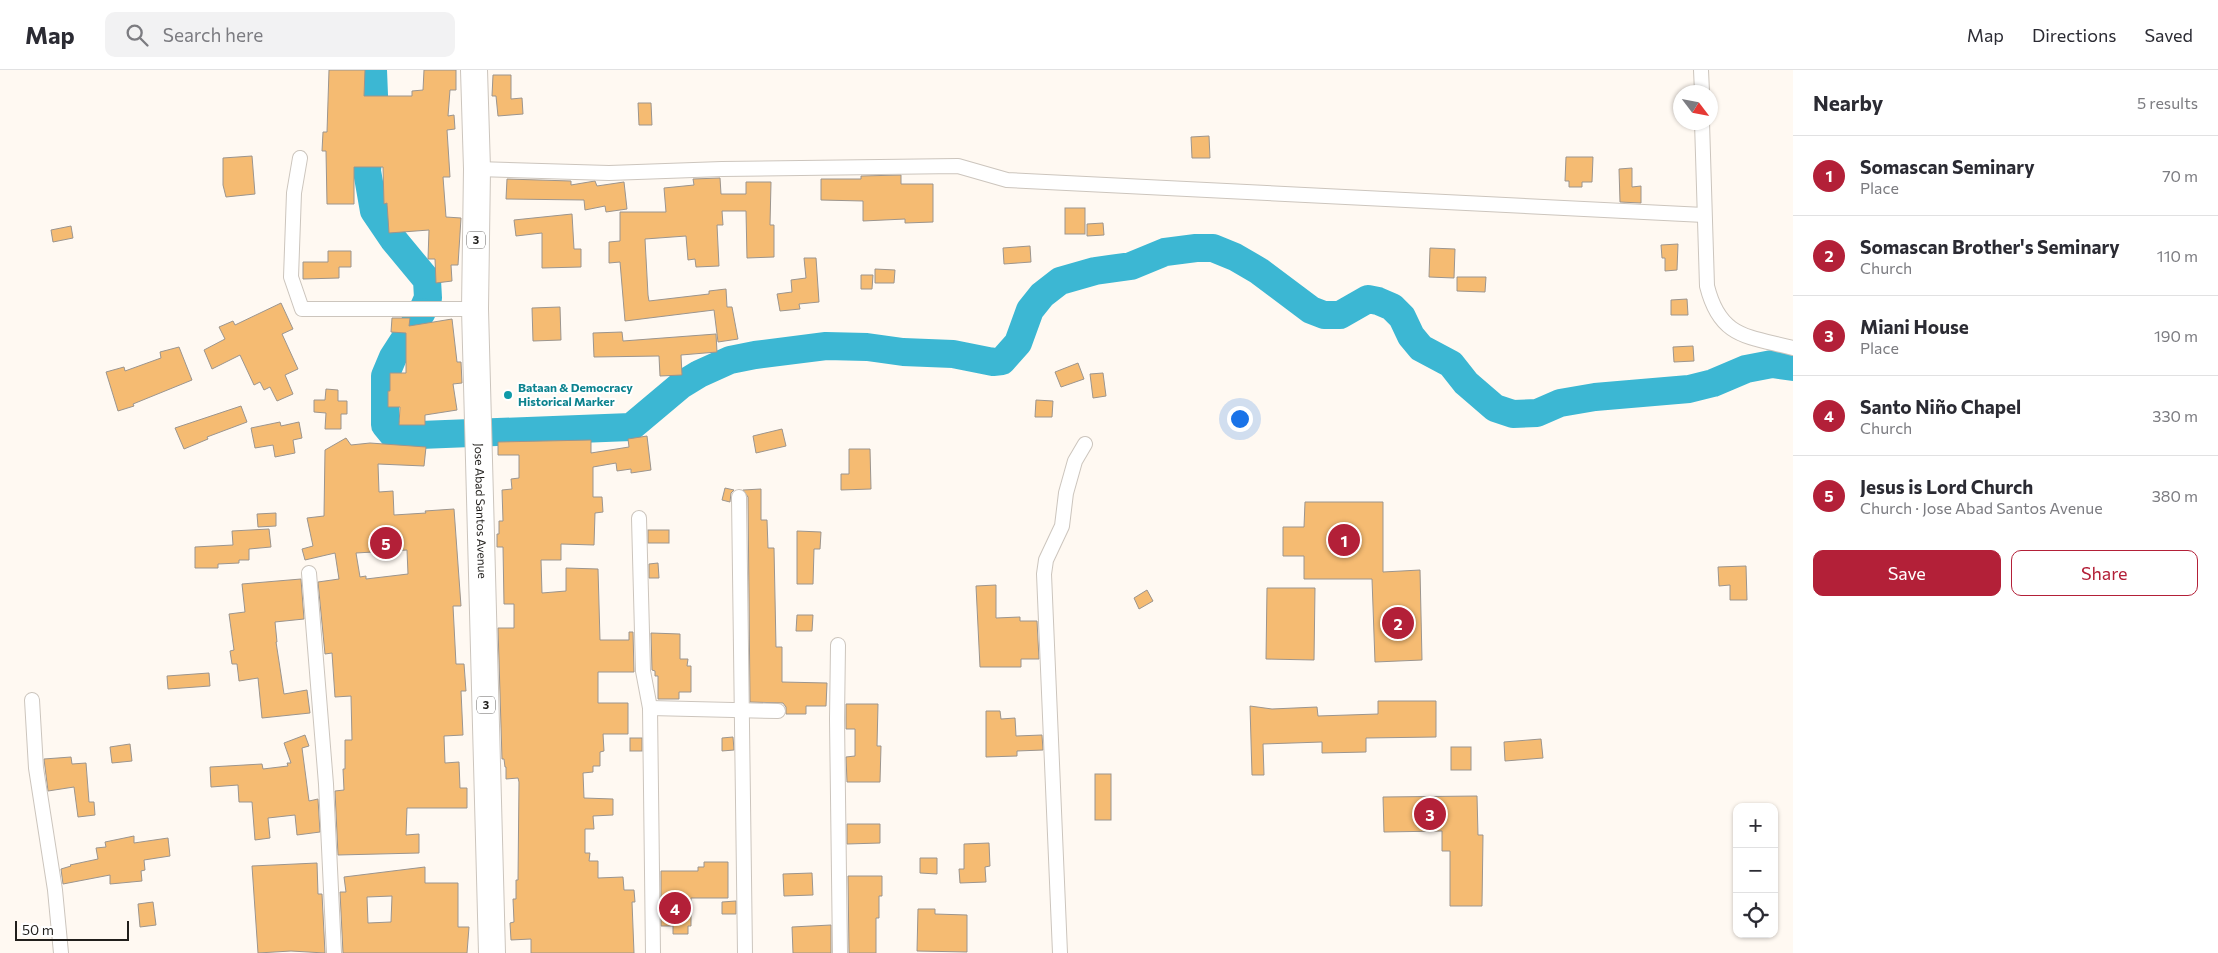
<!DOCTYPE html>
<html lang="en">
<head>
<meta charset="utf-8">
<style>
	:root { --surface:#fff; --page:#f2f2f3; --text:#2b2b33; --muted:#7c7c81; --line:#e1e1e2; --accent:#b32038 }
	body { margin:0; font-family:Commissioner,sans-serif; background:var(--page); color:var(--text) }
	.controls { position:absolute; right:15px; bottom:15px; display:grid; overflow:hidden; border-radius:10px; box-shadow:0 1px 4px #0004 }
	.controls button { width:45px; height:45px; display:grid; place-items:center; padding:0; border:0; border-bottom:1px solid var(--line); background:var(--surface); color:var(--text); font:25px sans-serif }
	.compass { position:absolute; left:1673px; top:15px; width:45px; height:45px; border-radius:50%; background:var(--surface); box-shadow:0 1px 4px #0004; rotate:122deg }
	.scale { position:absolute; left:15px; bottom:12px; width:114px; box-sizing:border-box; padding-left:5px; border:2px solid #211f1c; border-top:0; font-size:14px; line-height:18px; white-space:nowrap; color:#211f1c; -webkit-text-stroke:4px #fff; paint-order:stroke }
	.you { position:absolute; left:1239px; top:348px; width:18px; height:18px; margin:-12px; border:4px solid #fff; border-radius:50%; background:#1a73e8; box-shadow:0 0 0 8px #1a73e833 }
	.badge { display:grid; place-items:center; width:32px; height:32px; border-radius:50%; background:var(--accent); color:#fff; font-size:16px; font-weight:700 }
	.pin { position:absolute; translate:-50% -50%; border:2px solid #fff; box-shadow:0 1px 5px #0006 }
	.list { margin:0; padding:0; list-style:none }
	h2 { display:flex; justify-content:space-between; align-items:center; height:65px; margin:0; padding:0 20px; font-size:21px }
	h2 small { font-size:16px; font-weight:400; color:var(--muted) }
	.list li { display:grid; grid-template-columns:32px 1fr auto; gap:15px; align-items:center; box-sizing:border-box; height:80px; padding:0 20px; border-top:1px solid var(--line) }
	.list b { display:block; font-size:19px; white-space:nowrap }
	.list p { margin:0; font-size:16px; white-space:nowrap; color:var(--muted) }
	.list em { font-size:16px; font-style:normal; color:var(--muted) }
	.actions { display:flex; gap:10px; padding:15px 20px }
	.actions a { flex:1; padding:11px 0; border:1px solid var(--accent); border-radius:10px; text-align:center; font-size:18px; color:var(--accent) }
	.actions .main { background:var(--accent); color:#fff }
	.icon { flex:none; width:28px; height:28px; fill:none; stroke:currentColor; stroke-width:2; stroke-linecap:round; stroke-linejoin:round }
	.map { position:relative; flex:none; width:1793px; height:883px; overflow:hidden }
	header { display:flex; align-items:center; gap:30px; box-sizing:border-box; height:70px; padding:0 25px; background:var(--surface); border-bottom:1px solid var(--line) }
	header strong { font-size:24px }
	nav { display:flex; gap:28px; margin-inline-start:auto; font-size:18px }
	.search { width:350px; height:45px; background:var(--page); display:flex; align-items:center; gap:12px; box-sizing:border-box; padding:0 18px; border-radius:10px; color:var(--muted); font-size:19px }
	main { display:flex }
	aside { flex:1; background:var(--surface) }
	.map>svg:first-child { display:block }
</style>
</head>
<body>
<header>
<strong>Map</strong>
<div class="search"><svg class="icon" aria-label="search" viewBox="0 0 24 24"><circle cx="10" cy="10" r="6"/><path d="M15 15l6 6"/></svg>Search here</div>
<nav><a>Map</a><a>Directions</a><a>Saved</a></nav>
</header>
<main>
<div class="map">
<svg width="1793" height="883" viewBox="0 0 1793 883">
	<rect width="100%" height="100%" fill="#fff9f2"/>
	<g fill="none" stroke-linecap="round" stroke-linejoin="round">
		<g stroke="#3cb7d3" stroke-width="28">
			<path d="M373 0 374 25 367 101 374 141 393 169 427 210 428 228 424 237"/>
			<path d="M422 242 393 287 385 306V355L394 366 631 357 681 315 699 304 730 290 755 285 826 276 867 277 903 282 953 284 993 292 1002 291 1018 273 1030 240 1042 225 1060 211 1095 201 1131 196 1165 182 1196 178H1213L1235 187 1259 201 1311 240 1324 245H1340L1368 229 1378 231 1392 237 1402 247 1411 266 1421 278 1451 294 1466 313 1495 338 1513 344 1537 343 1560 333 1595 327 1689 319 1713 313 1746 299 1772 294 1793 297"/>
		</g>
	</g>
	<g fill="#f5bb72" stroke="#9c958e" fill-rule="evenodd">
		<path d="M329 0H365L364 26H412V21L423 20 424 0H456V20H450L448 46 454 45 455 59 447 60 450 107H443L446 147 461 148 458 195H451L452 211 436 213 435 189H428L429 160 389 163 387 133 384 134 383 97H354V134H327L326 81H322L323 62H327Z"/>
		<path d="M493 5H511V29L522 28 523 44 498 46 496 26H492Z"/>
		<path d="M638 33H651L652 55H639Z"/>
		<path d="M1209 66 1210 88H1192L1191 67Z"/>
		<path d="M252 86 255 124 226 127 223 115V88Z"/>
		<path d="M1566 87H1593L1592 112H1582V117H1569V111H1565Z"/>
		<path d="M1632 98V117L1641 116V133L1620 132 1619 99Z"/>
		<path d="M901 105V114H933V152L905 153V149L863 151V131L821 130V109H861V106Z"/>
		<path d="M720 108 721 124H746V112H771L770 155H774V187L747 188 746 141H722L723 155H717L719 196 696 197 695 189 688 190 686 166 645 169 648 225 649 231 709 224V221L726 219 727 237H732L738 269 718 272 714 240 625 251 620 192 609 193V172L620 171V142H666L664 118 694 115 693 109Z"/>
		<path d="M507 109 571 111V115L595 111 597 116 624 112 627 139 606 142 605 136 585 140 584 130 506 129Z"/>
		<rect x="1065" y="138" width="20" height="26"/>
		<path d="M572 144 574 179H581V197L542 198V163L516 166 514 150Z"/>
		<path d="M1103 153 1104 165 1087 166V154Z"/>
		<path d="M71 156 73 168 53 172 51 160Z"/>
		<path d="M1678 174 1677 200 1665 201V188H1662L1661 175Z"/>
		<path d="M1030 176 1031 192 1004 194 1003 178Z"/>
		<path d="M1430 178 1455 179 1454 208 1429 207Z"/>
		<path d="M328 181H351V197H339V208L303 209V192H328Z"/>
		<path d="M804 188H816L819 232 799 234 800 239 780 241 777 224 792 222 791 210 806 208Z"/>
		<path d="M875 199 895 200 894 213H875Z"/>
		<path d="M861 205H873L872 219H861Z"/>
		<path d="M1457 207H1486L1485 222 1457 221Z"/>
		<path d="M1687 229 1688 245H1671V230Z"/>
		<path d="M281 233 293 259 282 264 298 299 285 305 293 324 277 331 270 317 264 320 260 312 254 315 240 285 212 299 204 280 225 269 219 257 233 251 235 255Z"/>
		<path d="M560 237 561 270 533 271 532 238Z"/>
		<path d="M392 248H410L409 256 452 249 457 292H461L462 313 453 314 457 340 425 345V355H399L400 337H388V321H390V303H406V263L391 262Z"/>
		<path d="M622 262 623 271 716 264 717 282 681 285 682 305 660 306 659 286 594 287 593 263Z"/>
		<path d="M1693 276 1694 291 1674 292 1673 277Z"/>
		<path d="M179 277 192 310 133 334 134 336 118 341 106 302 124 297 125 301 161 288 160 282Z"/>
		<path d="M1078 293 1084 309 1061 317 1055 302Z"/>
		<path d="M1103 303 1106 326 1093 328 1090 304Z"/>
		<path d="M326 319 338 320V331H347V344H341V359H325L326 343 314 342V330H325Z"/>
		<path d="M1036 330 1053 331 1052 347H1035Z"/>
		<path d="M241 336 247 352 207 367 208 369 184 379 175 358Z"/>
		<path d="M280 352 281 356 299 352 302 368 293 370 295 383 275 387 273 375 255 378 251 358Z"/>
		<path d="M782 359 786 376 756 383 753 366Z"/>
		<path d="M647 366 651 400 631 403V399L617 401 616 393 593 397V427H602L603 442 595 443 594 475 561 474V490H541L542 523 566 521V498L598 499 600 570H629V562H633L634 602H598V633H628V664H603L604 681 600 682V696H593V702L583 703 584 728 613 729V745L593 746 594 759H585V783H590L589 791H598V808L623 807 624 820H634L635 832H632L634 883H531V869L511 870 510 853 514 852 513 829H516V810H518L519 712 518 708 506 709V697H505L504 689H502L498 558H514V534H504L503 477H497V464H499V451H503L502 420 512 419 511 409 519 408V385H498V372L591 370V383L629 377 628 369Z"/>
		<path d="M346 368 351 375 370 373 426 377 424 396 378 394 379 422 393 421 394 445 426 443 425 441 454 439 461 536H453L456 594H464L466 621H461L463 665 444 666 445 693 459 692 460 718H467V738H407L406 765 419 764V783L338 785 335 721 344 720 343 699H345V670H352L351 626 335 627 332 583 325 584 318 512 339 509 335 483 305 490 302 479 313 476 307 448 324 446 325 380ZM407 480 408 504 366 509V506L360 507 356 483Z"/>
		<path d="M849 379H870L871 419 841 420V404H849Z"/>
		<path d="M725 418 734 420 731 423 730 432 722 430Z"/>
		<path d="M761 419V450H767L768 478H774L776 577H782V612L827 613 826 636H806V644H786V637L783 633 750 632 748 427 743 420Z"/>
		<path d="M1305 432H1383V502L1420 500 1422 590 1375 592 1372 509H1304V486H1283V457H1304Z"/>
		<path d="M276 443V456L258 457 257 444Z"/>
		<path d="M269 459 271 477 249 479V490H239V493L218 494V498H195V477L233 475 232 461Z"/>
		<rect x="648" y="460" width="21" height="13"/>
		<path d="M797 461 821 462 820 479H814L813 514H797Z"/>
		<path d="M658 493 659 508H649V494Z"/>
		<path d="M1746 496 1747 530H1730V515L1719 516 1718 497Z"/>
		<path d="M301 509 304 549 275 552 277 572H276L284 624 307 620 310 643 262 648 258 608 239 611 237 594H232L230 581 234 580 229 544 245 542 242 514Z"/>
		<path d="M996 515V548L1020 547V551H1037L1039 589H1021V597H980L976 516Z"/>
		<path d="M1267 518H1315L1314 590 1266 589Z"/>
		<path d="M1147 520 1153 531 1139 539 1134 528Z"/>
		<path d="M797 545H813L812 561H796Z"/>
		<path d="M651 563 680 564V589H688L687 596H691V622H679V629H658V606H655V601L652 600Z"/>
		<path d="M209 603 210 616 168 619 167 606Z"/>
		<path d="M1378 631H1436V667L1366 668V682L1322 683V672L1263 674 1264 705H1252L1250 636 1272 639 1317 637 1318 646 1378 644Z"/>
		<path d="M846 634H878L877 676H881L880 712H847L846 687 855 686V659H846Z"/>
		<path d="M986 641H1000L1001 649 1015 648 1016 666 1042 665 1043 680 1017 681V686L986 687Z"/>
		<path d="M305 665 309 676 302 678 309 731 318 729 320 762 297 765 295 745 268 748 270 768 255 770 252 732H239L238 715 211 717 210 697 262 694 263 699 288 696 287 693H291L284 673Z"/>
		<path d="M733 667 734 680 722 681V668Z"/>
		<rect x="630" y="668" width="12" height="13"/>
		<path d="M1541 669 1543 688 1505 691 1504 672Z"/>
		<path d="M130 674 132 691 112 693 110 677Z"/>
		<rect x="1451" y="677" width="20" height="23"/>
		<path d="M71 687 72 694 86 693 89 732H94L95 745 78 747 74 717 48 721 44 689Z"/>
		<rect x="1095" y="704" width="16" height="46"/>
		<path d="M1477 726 1478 765H1483L1482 836H1450V781H1442V761L1384 762 1383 727Z"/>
		<path d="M847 754H880V773L847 774Z"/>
		<path d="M134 766V773L168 768 170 786 144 790 145 800 141 801 142 811 110 814V805L63 814 61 799 71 796 70 795 98 789 96 778 106 777 105 772Z"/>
		<path d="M989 773 990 796 985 797 986 812 960 813 959 799H964V774Z"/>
		<path d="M920 788H937V804L920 803Z"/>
		<path d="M704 792H728V828H691V856H688V864H673V856H661V801H698V797H704Z"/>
		<path d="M317 793 318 824H322L325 883 291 881 258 883 252 796Z"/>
		<path d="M425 797V813H458V857H469L467 883H343L340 822H346L344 807ZM392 826 391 852 368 853 367 827Z"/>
		<path d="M812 803 813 825 784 826 783 804Z"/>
		<path d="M848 806H882V826H879V848H876V883H849Z"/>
		<path d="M736 831V844H722V832Z"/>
		<path d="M153 832 156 855 140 857 138 834Z"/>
		<path d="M918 839H935V844L967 845V882L917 881Z"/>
		<path d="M831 855V883H793L792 857Z"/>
	</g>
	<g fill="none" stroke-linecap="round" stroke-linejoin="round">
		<defs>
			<g id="street">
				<path d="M1701 0 1702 22"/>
				<path d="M1702 52 1707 216C1720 268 1747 266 1793 278"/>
				<path d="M300 88 294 123 291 207 302 239H475"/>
				<path d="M477 99 609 103 722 99 958 96 1007 110 1704 145"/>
				<path d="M739 427 745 883"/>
				<path d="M639 448 643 601 650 638 653 883"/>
				<path d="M309 503 326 714 334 883"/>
				<path d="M838 575 837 649 840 883"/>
				<path d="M32 630 36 698 55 820 61 883"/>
				<path d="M650 638 778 641"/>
				<path d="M1060 883 1044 504 1046 490 1062 456 1066 423 1075 391 1085 374"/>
			</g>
			<g id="highway">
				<path id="s1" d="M474 0 477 99 475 239 492 883"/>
			</g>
		</defs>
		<use href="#street" stroke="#ccc5bd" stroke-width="16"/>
		<use href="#highway" stroke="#ccc5bd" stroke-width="28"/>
		<use href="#street" stroke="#fff" stroke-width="14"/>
		<use href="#highway" stroke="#fff" stroke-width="26"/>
	</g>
	<circle fill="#0f9aa8" stroke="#fff" stroke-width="2" cx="508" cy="325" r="5"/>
	<g text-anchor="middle" stroke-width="4" stroke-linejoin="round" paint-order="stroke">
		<g fill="#fff" stroke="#646260" stroke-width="1">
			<rect x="467" y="161.5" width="18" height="17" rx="4"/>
			<rect x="477" y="626.5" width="18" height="17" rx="4"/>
		</g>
		<g font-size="11" font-weight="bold" fill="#211f1c">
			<text x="476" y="174">3</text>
			<text x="486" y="639">3</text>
		</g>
		<g font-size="12" font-weight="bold" fill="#0d838f" stroke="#fff" text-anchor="start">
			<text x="518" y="322">Bataan &amp; Democracy<tspan x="518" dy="14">Historical Marker</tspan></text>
		</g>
		<g font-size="12" fill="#211f1c" stroke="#fff">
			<text dy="4" stroke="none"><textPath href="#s1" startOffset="441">Jose Abad Santos Avenue</textPath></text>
		</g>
	</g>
</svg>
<div class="controls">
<button>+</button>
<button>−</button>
<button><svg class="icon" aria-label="locate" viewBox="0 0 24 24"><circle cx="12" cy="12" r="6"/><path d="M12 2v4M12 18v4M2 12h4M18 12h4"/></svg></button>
</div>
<svg class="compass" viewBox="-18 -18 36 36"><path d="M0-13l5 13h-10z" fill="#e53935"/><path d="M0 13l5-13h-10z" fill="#7c7c81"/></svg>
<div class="scale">50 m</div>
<div class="you"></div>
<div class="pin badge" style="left:1344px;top:470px">1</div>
<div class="pin badge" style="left:1398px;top:553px">2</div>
<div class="pin badge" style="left:1430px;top:744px">3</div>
<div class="pin badge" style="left:675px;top:838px">4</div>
<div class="pin badge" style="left:386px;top:473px">5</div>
</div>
<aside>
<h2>Nearby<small>5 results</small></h2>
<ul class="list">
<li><span class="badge">1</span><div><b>Somascan Seminary</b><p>Place</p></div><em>70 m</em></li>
<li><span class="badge">2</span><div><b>Somascan Brother's Seminary</b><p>Church</p></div><em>110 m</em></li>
<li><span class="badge">3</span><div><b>Miani House</b><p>Place</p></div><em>190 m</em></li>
<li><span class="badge">4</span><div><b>Santo Niño Chapel</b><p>Church</p></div><em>330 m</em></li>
<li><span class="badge">5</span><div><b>Jesus is Lord Church</b><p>Church · Jose Abad Santos Avenue</p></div><em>380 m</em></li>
</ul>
<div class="actions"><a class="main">Save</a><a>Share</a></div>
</aside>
</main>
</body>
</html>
